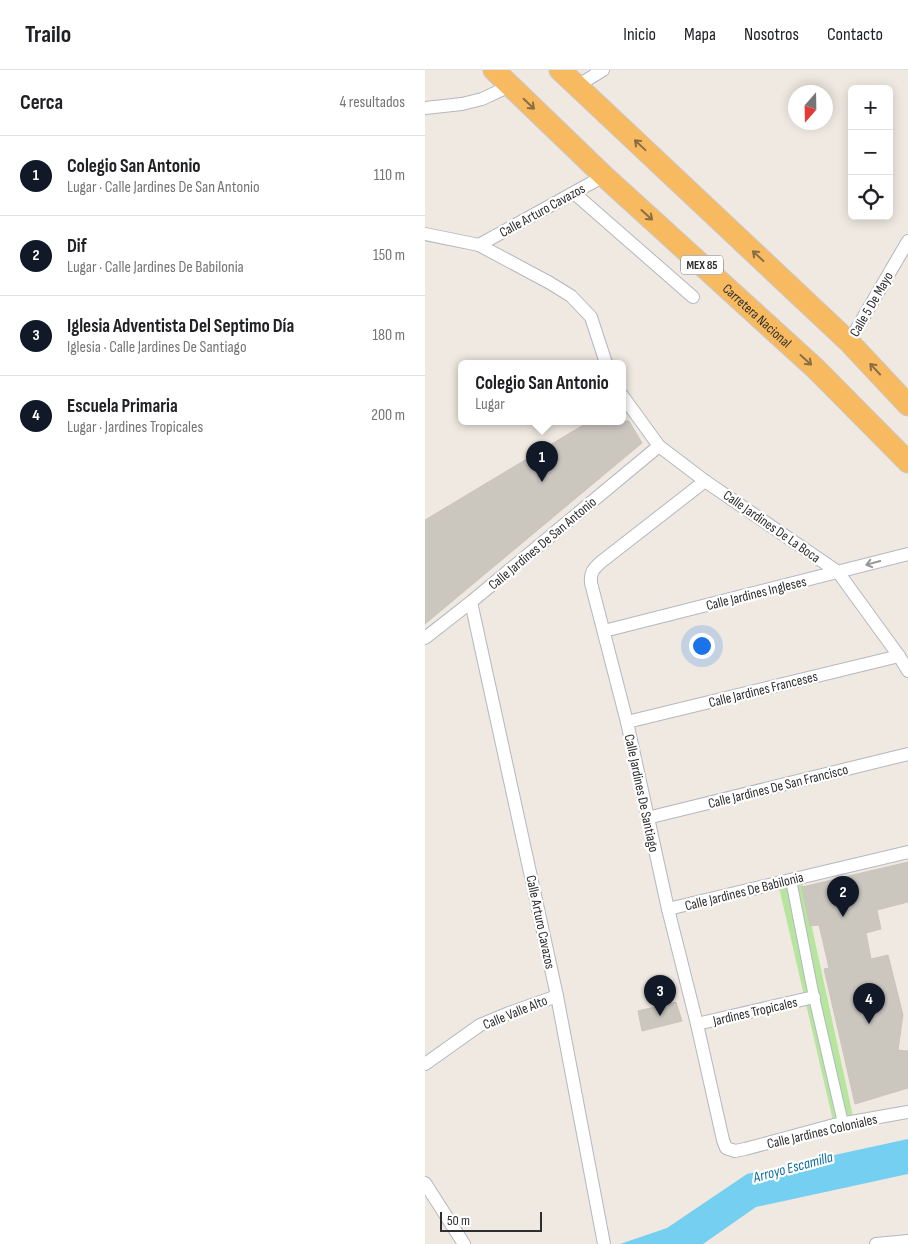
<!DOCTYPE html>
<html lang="es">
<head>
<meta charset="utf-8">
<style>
	:root { --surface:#fff; --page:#f6f6f6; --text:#202124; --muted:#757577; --line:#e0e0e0; --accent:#111827 }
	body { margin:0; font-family:"Sofia Sans Condensed",sans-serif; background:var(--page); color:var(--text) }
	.controls { position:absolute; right:15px; top:15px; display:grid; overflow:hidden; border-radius:8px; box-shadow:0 2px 12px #0003 }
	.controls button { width:45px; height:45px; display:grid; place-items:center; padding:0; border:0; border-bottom:1px solid var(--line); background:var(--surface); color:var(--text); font:25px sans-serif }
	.compass { position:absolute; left:363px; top:15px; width:45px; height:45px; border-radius:50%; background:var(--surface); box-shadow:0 2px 12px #0003; rotate:200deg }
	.scale { position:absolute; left:15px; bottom:12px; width:102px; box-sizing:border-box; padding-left:5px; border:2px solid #2e2e2e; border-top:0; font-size:14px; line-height:18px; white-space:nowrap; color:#2e2e2e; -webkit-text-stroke:4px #fff; paint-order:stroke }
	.you { position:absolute; left:276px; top:575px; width:18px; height:18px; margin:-12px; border:4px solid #fff; border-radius:50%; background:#1a73e8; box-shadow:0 0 0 8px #1a73e833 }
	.badge { display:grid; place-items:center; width:32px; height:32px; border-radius:50%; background:var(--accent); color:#fff; font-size:16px; font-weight:700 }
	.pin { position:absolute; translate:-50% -41px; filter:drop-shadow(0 1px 2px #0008) }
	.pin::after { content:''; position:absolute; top:26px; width:18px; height:15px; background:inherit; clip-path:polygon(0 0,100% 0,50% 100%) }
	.popup { position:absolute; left:33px; top:290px; width:168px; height:65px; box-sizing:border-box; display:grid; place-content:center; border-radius:8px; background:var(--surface); filter:drop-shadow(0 1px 4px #0005); font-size:16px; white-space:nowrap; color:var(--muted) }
	.popup b { font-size:19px; color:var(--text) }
	.popup::after { content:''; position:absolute; left:50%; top:100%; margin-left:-10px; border:10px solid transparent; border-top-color:var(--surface) }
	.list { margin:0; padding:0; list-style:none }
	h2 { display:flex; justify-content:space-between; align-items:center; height:65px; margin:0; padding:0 20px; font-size:21px }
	h2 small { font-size:16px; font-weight:400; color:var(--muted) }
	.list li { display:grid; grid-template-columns:32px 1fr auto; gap:15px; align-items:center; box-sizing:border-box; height:80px; padding:0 20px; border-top:1px solid var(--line) }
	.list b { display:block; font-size:19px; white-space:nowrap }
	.list p { margin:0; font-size:16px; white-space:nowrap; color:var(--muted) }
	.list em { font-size:16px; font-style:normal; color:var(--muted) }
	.icon { flex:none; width:28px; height:28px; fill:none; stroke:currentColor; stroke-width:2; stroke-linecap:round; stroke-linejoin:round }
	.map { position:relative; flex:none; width:483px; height:1174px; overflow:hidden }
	header { display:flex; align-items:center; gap:30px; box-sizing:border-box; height:70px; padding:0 25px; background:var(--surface); border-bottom:1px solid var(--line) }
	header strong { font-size:24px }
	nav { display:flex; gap:28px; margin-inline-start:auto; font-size:18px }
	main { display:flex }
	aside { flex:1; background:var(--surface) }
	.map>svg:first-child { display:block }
</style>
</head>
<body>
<header>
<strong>Trailo</strong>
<nav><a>Inicio</a><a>Mapa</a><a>Nosotros</a><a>Contacto</a></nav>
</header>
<main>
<aside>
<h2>Cerca<small>4 resultados</small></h2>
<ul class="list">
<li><span class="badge">1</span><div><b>Colegio San Antonio</b><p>Lugar · Calle Jardines De San Antonio</p></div><em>110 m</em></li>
<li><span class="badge">2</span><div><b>Dif</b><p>Lugar · Calle Jardines De Babilonia</p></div><em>150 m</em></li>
<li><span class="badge">3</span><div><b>Iglesia Adventista Del Septimo Día</b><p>Iglesia · Calle Jardines De Santiago</p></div><em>180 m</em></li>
<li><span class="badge">4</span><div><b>Escuela Primaria</b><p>Lugar · Jardines Tropicales</p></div><em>200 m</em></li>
</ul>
</aside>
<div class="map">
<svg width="483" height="1174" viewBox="0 0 483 1174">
	<rect width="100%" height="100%" fill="#efe9e1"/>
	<path fill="#b6e59e" d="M376 807 429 1051 409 1055 353 813Z"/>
	<path fill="#75cff0" d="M483 1069V1104L331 1137 278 1174H195L242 1158 322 1104Z"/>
	<g fill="#cbc7bf" stroke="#cbc5ba">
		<path d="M165 351H204L217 373 0 554V450Z"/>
		<path d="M483 792V832L452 840 456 859 441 863 446 889 463 885 478 945 473 980 483 981V1018L430 1034 399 899 404 898 394 855 385 856 377 817Z"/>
		<path d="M251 932 257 951 217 961 213 941Z"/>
	</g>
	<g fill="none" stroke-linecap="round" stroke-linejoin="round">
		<defs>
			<path id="pedestrian" d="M366 810 389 927 418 1053"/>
			<g id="minor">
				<path d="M152 16 178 0"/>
				<path d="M0 38 37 34 57 29 85 16"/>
				<path d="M149 123 268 227"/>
				<path d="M0 164 54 175 125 213 146 226 166 247 181 293"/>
				<path d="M54 175 179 106"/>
				<path d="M424 272 483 171"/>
				<path d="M197 325 234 376 280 411 413 502 474 586 483 601"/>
				<path d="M280 411 176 492C168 499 165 503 166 513L202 652 243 839 272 954 298 1070 301 1078 310 1081 320 1079 409 1055 483 1042"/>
				<path d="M46 532 132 926 179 1174"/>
				<path d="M179 561 483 484"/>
				<path d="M0 568 46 532 234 376"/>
				<path d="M202 652 474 586"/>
				<path d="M222 748 483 684"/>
				<path d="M243 839 483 782"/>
				<path d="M272 954 389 927"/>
				<path d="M0 994 55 955 84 943 132 926"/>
				<path d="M0 1113 39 1174"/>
				<path d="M451 1174 483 1171"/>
			</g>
			<g id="trunk">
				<path id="s1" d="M69 0 179 106 391 299 483 392"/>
				<path d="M135 0 424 272 483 335"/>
			</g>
		</defs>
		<use href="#pedestrian" stroke="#b4b7c1" stroke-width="12"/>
		<use href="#minor" stroke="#b4b7c1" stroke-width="14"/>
		<use href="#trunk" stroke="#c9c9c9" stroke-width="23"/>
		<use href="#pedestrian" stroke="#fff" stroke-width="10"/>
		<use href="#minor" stroke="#fff" stroke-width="12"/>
		<use href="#trunk" stroke="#f8ba60" stroke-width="21"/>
	</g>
	<defs><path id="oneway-shaft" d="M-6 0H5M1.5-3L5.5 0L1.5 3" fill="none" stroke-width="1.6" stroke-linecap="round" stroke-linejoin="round" transform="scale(1.25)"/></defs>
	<g stroke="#896d44">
		<use href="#oneway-shaft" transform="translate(104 34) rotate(44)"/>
		<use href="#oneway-shaft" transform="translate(215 75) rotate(-137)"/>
		<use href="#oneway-shaft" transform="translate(222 145) rotate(42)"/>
		<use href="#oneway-shaft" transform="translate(333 186) rotate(-137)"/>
		<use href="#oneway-shaft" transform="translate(381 290) rotate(42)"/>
		<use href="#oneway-shaft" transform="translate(450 299) rotate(-133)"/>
	</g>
	<use stroke="#969696" href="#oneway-shaft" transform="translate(448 493) rotate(165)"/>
	<g text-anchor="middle" stroke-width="4.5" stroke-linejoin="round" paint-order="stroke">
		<rect fill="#fff" stroke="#6d6d6d" stroke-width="1" x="256" y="185.5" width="42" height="19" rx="4"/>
		<g font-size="12" font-weight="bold" fill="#2e2e2e">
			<text x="277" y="199">MEX 85</text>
		</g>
		<g font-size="14" fill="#2e2e2e" stroke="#fff">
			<text transform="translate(117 140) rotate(-29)" y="5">Calle Arturo Cavazos</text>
			<text transform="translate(446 234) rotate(-60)" y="5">Calle 5 De Mayo</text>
			<text dy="5" stroke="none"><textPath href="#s1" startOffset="360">Carretera Nacional</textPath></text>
			<text transform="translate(347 456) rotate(35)" y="5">Calle Jardines De La Boca</text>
			<text transform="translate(117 473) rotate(-40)" y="5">Calle Jardines De San Antonio</text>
			<text transform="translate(331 523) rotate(-14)" y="5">Calle Jardines Ingleses</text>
			<text transform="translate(338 619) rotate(-14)" y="5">Calle Jardines Franceses</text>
			<text transform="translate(353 716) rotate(-14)" y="5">Calle Jardines De San Francisco</text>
			<text transform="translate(217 723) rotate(78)" y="5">Calle Jardines De Santiago</text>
			<text transform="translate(319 821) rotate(-14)" y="5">Calle Jardines De Babilonia</text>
			<text transform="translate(116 852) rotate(78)" y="5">Calle Arturo Cavazos</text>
			<text transform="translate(330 941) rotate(-13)" y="5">Jardines Tropicales</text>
			<text transform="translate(90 942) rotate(-22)" y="5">Calle Valle Alto</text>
			<text transform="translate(397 1061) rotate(-13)" y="5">Calle Jardines Coloniales</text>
		</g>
		<g font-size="15" font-style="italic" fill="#0d6fa3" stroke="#fff">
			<text transform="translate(368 1097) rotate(-15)" y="5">Arroyo Escamilla</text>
		</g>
	</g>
</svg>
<div class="controls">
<button>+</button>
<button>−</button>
<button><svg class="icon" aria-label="locate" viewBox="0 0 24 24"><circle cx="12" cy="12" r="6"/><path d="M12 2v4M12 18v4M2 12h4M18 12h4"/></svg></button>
</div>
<svg class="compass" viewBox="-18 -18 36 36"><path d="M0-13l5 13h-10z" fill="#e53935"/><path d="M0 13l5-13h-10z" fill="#757577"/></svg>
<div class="scale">50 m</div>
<div class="you"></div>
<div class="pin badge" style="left:117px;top:412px">1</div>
<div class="popup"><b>Colegio San Antonio</b>Lugar</div>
<div class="pin badge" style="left:418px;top:847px">2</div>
<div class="pin badge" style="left:235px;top:946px">3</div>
<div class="pin badge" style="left:444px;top:954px">4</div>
</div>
</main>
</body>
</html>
